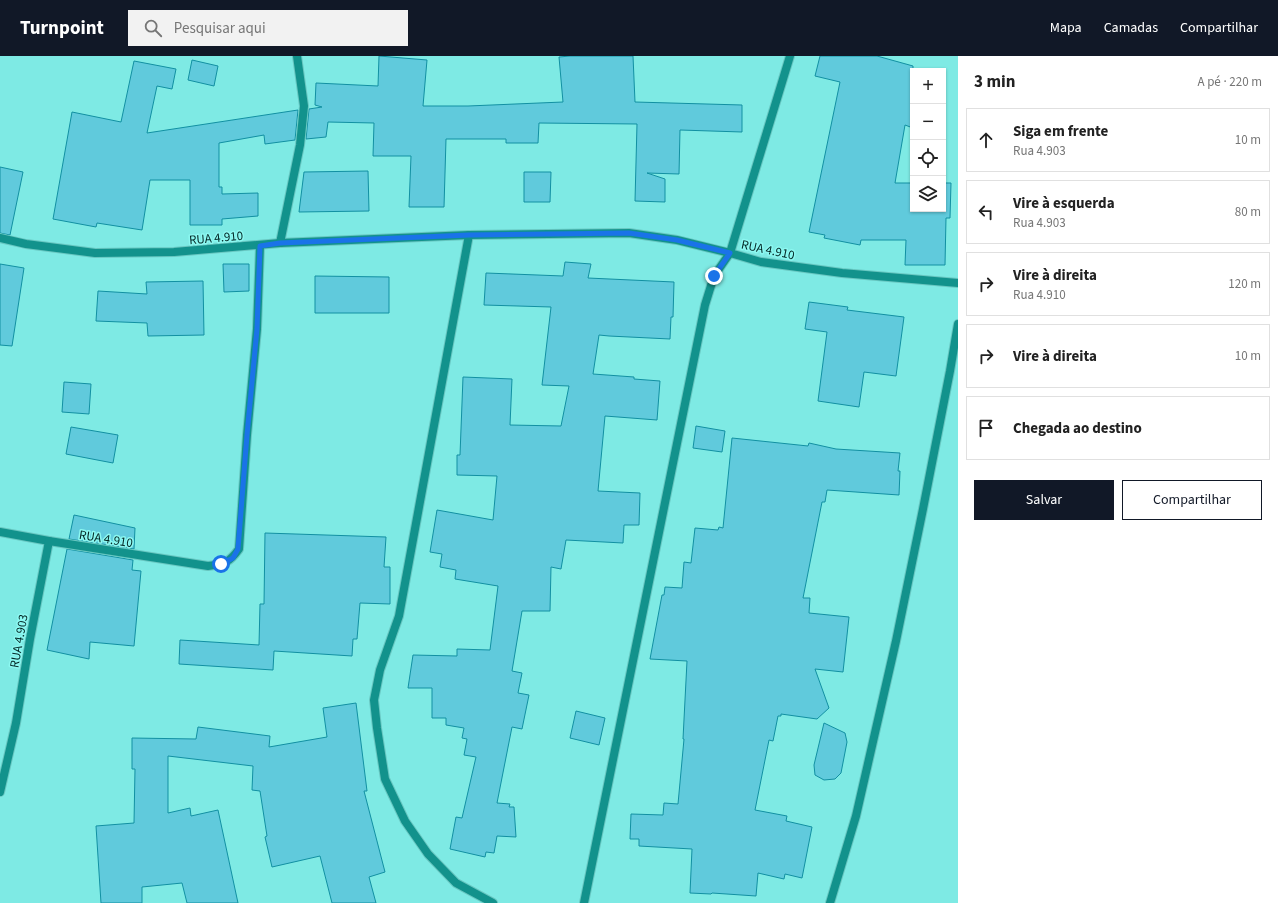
<!DOCTYPE html>
<html lang="pt">
<head>
<meta charset="utf-8">
<style>
	:root { --surface:#fff; --page:#f2f2f2; --text:#222; --muted:#767676; --line:#e0e0e0; --accent:#111827 }
	body { margin:0; font-family:"Source Sans 3",sans-serif; background:var(--page); color:var(--text) }
	.controls { position:absolute; right:12px; top:12px; display:grid; overflow:hidden; border-radius:0px; box-shadow:0 1px 3px #0004 }
	.controls button { width:36px; height:36px; display:grid; place-items:center; padding:0; border:0; border-bottom:1px solid var(--line); background:var(--surface); color:var(--text); font:20px sans-serif }
	.stop { position:absolute; width:12px; height:12px; margin:-9px; border:3px solid #1a73e8; border-radius:50%; background:#fff }
	.stop.end { background:#1a73e8; border-color:#fff; box-shadow:0 1px 4px #0008 }
	.list { margin:0; padding:0; list-style:none }
	h2 { display:flex; justify-content:space-between; align-items:center; height:52px; margin:0; padding:0 16px; font-size:17px }
	h2 small { font-size:13px; font-weight:400; color:var(--muted) }
	.list li { display:grid; grid-template-columns:26px 1fr auto; gap:12px; align-items:center; box-sizing:border-box; height:64px; margin:0 8px 8px; padding:0 8px; border:1px solid var(--line); border-radius:0px }
	.list b { display:block; font-size:15px; white-space:nowrap }
	.list p { margin:0; font-size:13px; white-space:nowrap; color:var(--muted) }
	.list em { font-size:13px; font-style:normal; color:var(--muted) }
	.actions { display:flex; gap:8px; padding:12px 16px }
	.actions a { flex:1; padding:9px 0; border:1px solid var(--accent); border-radius:0px; text-align:center; font-size:14px; color:var(--accent) }
	.actions .main { background:var(--accent); color:#fff }
	.icon { flex:none; width:22px; height:22px; fill:none; stroke:currentColor; stroke-width:2; stroke-linecap:round; stroke-linejoin:round }
	.map { position:relative; flex:none; width:958px; height:847px; overflow:hidden }
	header { display:flex; align-items:center; gap:24px; box-sizing:border-box; height:56px; padding:0 20px; background:var(--accent); color:#fff }
	header strong { font-size:19px }
	nav { display:flex; gap:22px; margin-inline-start:auto; font-size:14px }
	.search { width:280px; height:36px; background:var(--page); display:flex; align-items:center; gap:10px; box-sizing:border-box; padding:0 14px; border-radius:0px; color:var(--muted); font-size:15px }
	main { display:flex }
	aside { flex:1; background:var(--surface) }
	.map>svg:first-child { display:block }
</style>
</head>
<body>
<header>
<strong>Turnpoint</strong>
<div class="search"><svg class="icon" aria-label="search" viewBox="0 0 24 24"><circle cx="10" cy="10" r="6"/><path d="M15 15l6 6"/></svg>Pesquisar aqui</div>
<nav><a>Mapa</a><a>Camadas</a><a>Compartilhar</a></nav>
</header>
<main>
<div class="map">
<svg width="958" height="847" viewBox="0 0 958 847">
	<rect width="100%" height="100%" fill="#7eeae4"/>
	<g fill="#60cadc" stroke="#1290a2">
		<path d="M379 0 427 4 423 50H468L563 46 559 1 570 0H633L635 46 742 49V76L680 74 679 118 647 117 665 123V146L635 145 637 68 539 67 538 87H506V83H446L444 151H409L411 100H373L374 67 328 66 326 81 306 83 309 53 322 51 315 49 316 27 378 30Z"/>
		<path d="M820 0H877L913 10V72L905 69 895 127H913V153H943V127H951L950 162H946L945 209H905L906 184H861L860 189 824 182 825 179 809 176 840 26 815 20Z"/>
		<path d="M192 4 218 10 214 30 188 24Z"/>
		<path d="M134 5 176 13 172 33 157 30 147 77 298 54 295 84 265 88 264 79 219 87V131H222V138L258 137V160L222 163V169H190V124H150L142 174 97 167 96 171 53 163 72 56 121 66Z"/>
		<path d="M0 111 23 116 10 179 0 177Z"/>
		<path d="M368 115 369 155 299 156 304 116Z"/>
		<path d="M524 116H551L550 146H524Z"/>
		<path d="M565 206 591 208 588 222 674 226 673 261H671L670 283 609 280 599 279 593 318 634 321V323L660 325 657 364 605 360 598 435 640 437 639 469H624L623 487 566 484 561 513 551 511 550 555H522L512 615 522 617 518 637 529 639 522 673 512 671 497 747 510 748 509 751H514L516 781 497 780 494 797 486 796 485 801 450 793 456 761 462 762 476 701 464 699 467 683 462 682 464 672 446 669V662H432V632H408L413 599 457 600V593L490 594 498 530 455 523 456 514 440 511 442 498 430 496 437 454 493 464 497 420 457 419V399H460L463 321 512 323 510 369 561 370 569 330 542 329 551 251 484 249 486 217 563 220Z"/>
		<path d="M0 208 24 212 12 290 0 289Z"/>
		<path d="M223 208H249V235L224 236Z"/>
		<path d="M315 220 389 221V257H315Z"/>
		<path d="M203 225 204 279 148 280 147 267 96 265 98 235 147 238 146 226Z"/>
		<path d="M809 246 848 251 847 254 904 261 896 320 864 316 859 351 818 345 827 276 805 273Z"/>
		<path d="M64 326 91 328 89 358 62 356Z"/>
		<path d="M696 370 725 375 722 396 693 392Z"/>
		<path d="M71 371 118 379 113 407 66 398Z"/>
		<path d="M732 382 808 390 809 387 836 393 900 397 898 415H900L899 439 827 434 825 446H822L803 542H810L809 557 849 561 843 616 815 613 829 652 817 663 781 658V660H778L773 685 769 684 755 754 787 760 786 765 812 771 802 822 785 818 784 823 758 817 756 840 712 837 711 838 690 837 692 793 639 790V783H630L631 758 663 759 664 747 678 748 684 683H683L687 605 650 603 662 539H664L665 531 682 532 684 506 691 507 695 472 718 474 719 471 723 472Z"/>
		<path d="M74 459 135 472 134 493 69 483Z"/>
		<path d="M265 477 386 481 384 511H390V548L360 547 357 583H353L352 600 274 595 273 614 179 608 180 584 259 589 260 548H264Z"/>
		<path d="M67 493 133 504 132 514 141 515 134 590 90 586 89 603 47 594Z"/>
		<path d="M356 647 367 735H364L385 816 369 821 376 847H332L320 800 272 811 265 781 267 780 260 735 252 734 253 710 168 700V757L190 752 191 760 218 754 238 847H187L182 827 142 831V847H101L96 770 134 767 135 713H132V682L196 683 198 671 270 680 269 691 327 681 323 652Z"/>
		<path d="M576 655 605 662 599 689 570 682Z"/>
		<path d="M824 667 845 677 847 686 841 717 835 723 824 724 815 719 814 709Z"/>
	</g>
	<g fill="none" stroke-linecap="round" stroke-linejoin="round">
		<defs>
			<g id="minor">
				<path d="M469 179 399 560 380 614 374 644 377 672 385 723 405 765 428 798 456 827 493 847"/>
				<path d="M0 182 26 188 95 197 174 196 280 187 469 179 629 177 677 184 730 197 761 206 842 217 958 227"/>
				<path d="M280 187 300 89 304 50 297 0"/>
				<path d="M0 476 49 485 208 510C224 508 229 507 239 493L247 379 257 273 260 190"/>
				<path d="M0 736 16 667 30 583 49 485"/>
				<path d="M584 847 705 249 714 220 730 197 790 0"/>
				<path d="M830 847 856 760 896 585 923 453 950 315 958 268"/>
			</g>
		</defs>
		<use href="#minor" stroke="#68c7c1" stroke-width="10"/>
		<use href="#minor" stroke="#12928c" stroke-width="8"/>
	</g>
	<g fill="none" stroke-linecap="round" stroke-linejoin="round">
		<path stroke="#1a73e8" stroke-width="5" d="M221 508 233 502 238 493 247 379 257 273 260 190 280 187 469 179 629 177 677 184 730 197 714 220"/>
	</g>
	<g text-anchor="middle" stroke-width="3" stroke-linejoin="round" paint-order="stroke">
		<g font-size="13" fill="#022624" stroke="#8cf8f1">
			<text transform="translate(216 181) rotate(-5)" y="5">RUA 4.910</text>
			<text transform="translate(768 193) rotate(12)" y="5">RUA 4.910</text>
			<text transform="translate(106 482) rotate(9)" y="5">RUA 4.910</text>
			<text transform="translate(18 585) rotate(-80)" y="5">RUA 4.903</text>
		</g>
	</g>
</svg>
<div class="controls">
<button>+</button>
<button>−</button>
<button><svg class="icon" aria-label="locate" viewBox="0 0 24 24"><circle cx="12" cy="12" r="6"/><path d="M12 2v4M12 18v4M2 12h4M18 12h4"/></svg></button>
<button><svg class="icon" aria-label="layers" viewBox="0 0 24 24"><path d="M12 4l9 5-9 5-9-5zM3 14l9 5 9-5"/></svg></button>
</div>
<div class="stop" style="left:221px;top:508px"></div>
<div class="stop end" style="left:714px;top:220px"></div>
</div>
<aside>
<h2>3 min<small>A pé · 220 m</small></h2>
<ul class="list">
<li><svg class="icon" aria-label="ahead" viewBox="0 0 24 24"><path d="M12 20V5M6 11l6-6 6 6"/></svg><div><b>Siga em frente</b><p>Rua 4.903</p></div><em>10 m</em></li>
<li><svg class="icon" aria-label="left" viewBox="0 0 24 24"><path d="M17 20v-9H6M10 6l-5 5 5 5"/></svg><div><b>Vire à esquerda</b><p>Rua 4.903</p></div><em>80 m</em></li>
<li><svg class="icon" aria-label="right" viewBox="0 0 24 24"><path d="M7 20v-9h11M14 6l5 5-5 5"/></svg><div><b>Vire à direita</b><p>Rua 4.910</p></div><em>120 m</em></li>
<li><svg class="icon" aria-label="right" viewBox="0 0 24 24"><path d="M7 20v-9h11M14 6l5 5-5 5"/></svg><div><b>Vire à direita</b></div><em>10 m</em></li>
<li><svg class="icon" aria-label="arrive" viewBox="0 0 24 24"><path d="M6 21V4h12l-3 4 3 4H6"/></svg><div><b>Chegada ao destino</b></div></li>
</ul>
<div class="actions"><a class="main">Salvar</a><a>Compartilhar</a></div>
</aside>
</main>
</body>
</html>
